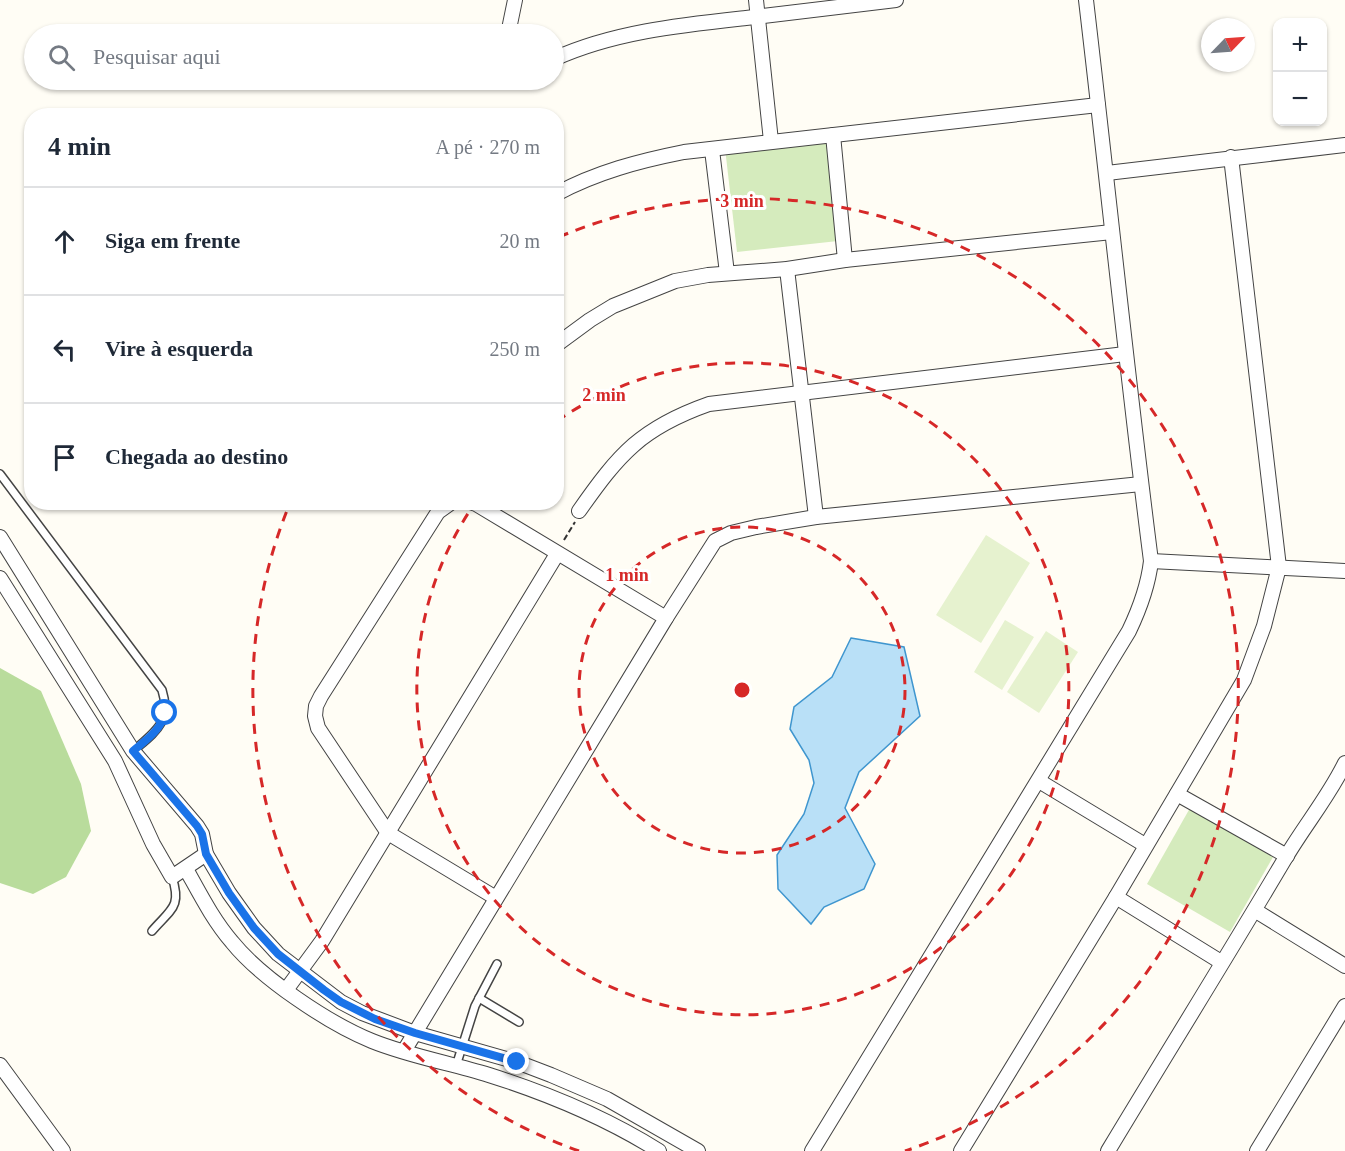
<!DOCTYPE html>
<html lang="pt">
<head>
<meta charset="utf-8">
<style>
	:root { --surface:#fff; --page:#f6f6f7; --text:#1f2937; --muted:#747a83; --line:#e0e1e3 }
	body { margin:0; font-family:"Times New Roman",serif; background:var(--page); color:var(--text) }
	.controls { position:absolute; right:18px; top:18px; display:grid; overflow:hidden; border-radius:12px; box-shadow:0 2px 4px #0004 }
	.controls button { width:54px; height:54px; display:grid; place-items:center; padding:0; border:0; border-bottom:2px solid var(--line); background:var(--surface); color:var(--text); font:30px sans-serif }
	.compass { position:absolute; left:1201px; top:18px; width:54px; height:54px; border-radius:50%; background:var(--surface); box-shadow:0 2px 4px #0004; rotate:65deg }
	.stop { position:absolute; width:18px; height:18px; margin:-14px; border:4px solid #1a73e8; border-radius:50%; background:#fff }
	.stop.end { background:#1a73e8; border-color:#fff; box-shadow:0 2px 6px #0008 }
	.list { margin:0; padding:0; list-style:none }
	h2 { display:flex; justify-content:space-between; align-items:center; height:78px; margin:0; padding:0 24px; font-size:26px }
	h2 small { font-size:20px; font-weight:400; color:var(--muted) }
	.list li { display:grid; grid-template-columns:39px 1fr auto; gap:18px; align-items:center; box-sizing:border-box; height:108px; padding:0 24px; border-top:2px solid var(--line) }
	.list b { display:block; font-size:22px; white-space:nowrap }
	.list em { font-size:20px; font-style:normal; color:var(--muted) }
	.icon { flex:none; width:33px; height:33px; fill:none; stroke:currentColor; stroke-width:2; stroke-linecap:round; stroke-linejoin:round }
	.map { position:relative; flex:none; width:1345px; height:1151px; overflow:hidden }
	.search { position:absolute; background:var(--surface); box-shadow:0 2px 4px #0004; left:24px; top:24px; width:540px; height:66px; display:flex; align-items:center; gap:15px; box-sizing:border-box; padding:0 21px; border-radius:33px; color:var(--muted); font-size:22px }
	.panel { position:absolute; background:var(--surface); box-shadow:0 2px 4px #0004; left:24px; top:108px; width:540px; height:402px; border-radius:24px }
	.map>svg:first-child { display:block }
</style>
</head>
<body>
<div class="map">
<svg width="1345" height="1151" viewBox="0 0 1345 1151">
	<rect width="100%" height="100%" fill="#fffdf5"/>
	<g fill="#d5ebbd">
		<path d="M827 136 838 241 737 252 725 148Z"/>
		<path d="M1190 808 1273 857 1230 932 1147 884Z"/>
	</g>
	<path fill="#b9dc9c" d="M0 668 41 691 81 784 91 831 66 877 33 894 0 883Z"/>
	<g fill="#e6f2cf">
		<path d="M986 535 1030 563 981 643 936 615Z"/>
		<path d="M1005 620 1034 637 1002 690 974 672Z"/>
		<path d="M1046 631 1078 652 1039 713 1007 692Z"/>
	</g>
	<path fill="#b9e0f7" stroke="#3f96cf" stroke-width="1.5" d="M851 638 904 647 920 716 859 772 845 808 875 864 864 889 824 907 811 924 778 889 777 855 804 814 814 783 809 760 790 729 794 707 832 677Z"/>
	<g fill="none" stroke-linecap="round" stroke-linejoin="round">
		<defs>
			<g id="lane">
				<path d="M0 474 162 690C172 722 155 732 133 751"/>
				<path d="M152 931C171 909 182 907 172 877"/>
				<path d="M479 998 519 1022"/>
				<path d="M456 1066 475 1006 497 964"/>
			</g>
			<g id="street">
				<path d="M756 0 771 141"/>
				<path d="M508 34 515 0"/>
				<path d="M554 59C613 32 682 25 746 18 796 12 846 6 896 0"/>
				<path d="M833 135 845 260"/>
				<path d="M712 150 727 273"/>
				<path d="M1107 173 1345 145"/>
				<path d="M556 194C597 172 639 161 684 152L1098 105"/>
				<path d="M787 269 816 517"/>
				<path d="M556 345 590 320 613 306 675 281 708 275 787 269 845 260 1112 232"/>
				<path d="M452 502 438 512 321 696 316 706 315 716 318 728 388 833 496 898"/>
				<path d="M470 502 476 504 666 618"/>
				<path d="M579 511C619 454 641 428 709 404L1125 354"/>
				<path d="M0 537 133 751 197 826 202 834 206 854 229 893 254 928 278 954 341 1002 362 1013 415 1033 517 1062 551 1075 607 1099 698 1151"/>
				<path d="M1151 561 1345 571"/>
				<path d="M0 578 115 761 153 844 172 877 206 854"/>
				<path d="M1039 781 1145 845"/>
				<path d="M1177 794 1287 856"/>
				<path d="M186 869C200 894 213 920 232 942 261 978 328 1023 372 1041 409 1056 450 1063 489 1075 546 1093 608 1119 659 1151"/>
				<path d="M1116 897 1221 962"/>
				<path d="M1256 911 1345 966"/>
				<path d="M286 990 322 941 557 554"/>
				<path d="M404 1051 666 618 715 541 731 533 756 527 816 517 1141 484"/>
				<path d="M0 1065 63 1151"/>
				<path d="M812 1151 1129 631C1140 608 1148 587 1151 561 1127 374 1108 187 1086 0"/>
				<path d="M961 1151 1116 897 1244 680 1264 626 1279 567 1231 157"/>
				<path d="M1108 1151C1167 1053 1228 955 1286 857 1305 825 1329 796 1345 763"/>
				<path d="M1257 1151 1345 1006"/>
			</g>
		</defs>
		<use href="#lane" stroke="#444" stroke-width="10"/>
		<use href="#street" stroke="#444" stroke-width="16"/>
		<path stroke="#333" stroke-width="2" stroke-dasharray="6 3" stroke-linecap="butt" d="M564 540 575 522"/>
		<use href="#lane" stroke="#fff" stroke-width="7"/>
		<use href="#street" stroke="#fff" stroke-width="14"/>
	</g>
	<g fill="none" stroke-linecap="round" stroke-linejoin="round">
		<path stroke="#1a73e8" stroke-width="8" d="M165 713C161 730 146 740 133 751L197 826 202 834 206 854 229 893 254 928 278 954 324 990 341 1002 375 1019 415 1033 517 1062"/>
	</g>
	<g fill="none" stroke="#d62828" stroke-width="3" stroke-dasharray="10 8">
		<circle cx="742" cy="690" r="163"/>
		<path d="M557 421A326 326 0 1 1 475 503"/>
		<path d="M579 1151A489 489 0 0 1 290 503M559 237A489 489 0 1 1 905 1151"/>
	</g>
	<circle cx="742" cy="690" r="9" fill="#d62828" stroke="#fff" stroke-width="3"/>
	<g font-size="18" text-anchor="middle" font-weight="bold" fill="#d62828" stroke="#fff" stroke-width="6" stroke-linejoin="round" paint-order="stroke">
		<text x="742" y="207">3 min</text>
		<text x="604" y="401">2 min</text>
		<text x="627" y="581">1 min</text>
	</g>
</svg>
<div class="controls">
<button>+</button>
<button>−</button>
</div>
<svg class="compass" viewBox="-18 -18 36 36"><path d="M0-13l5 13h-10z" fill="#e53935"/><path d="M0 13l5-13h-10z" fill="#747a83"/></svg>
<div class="stop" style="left:165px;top:713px"></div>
<div class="stop end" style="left:517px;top:1062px"></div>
<div class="search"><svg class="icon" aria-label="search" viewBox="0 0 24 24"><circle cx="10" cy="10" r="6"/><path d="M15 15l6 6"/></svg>Pesquisar aqui</div>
<section class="panel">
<h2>4 min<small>A pé · 270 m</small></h2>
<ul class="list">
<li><svg class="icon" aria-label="ahead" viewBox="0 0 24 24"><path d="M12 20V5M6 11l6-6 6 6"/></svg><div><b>Siga em frente</b></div><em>20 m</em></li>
<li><svg class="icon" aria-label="left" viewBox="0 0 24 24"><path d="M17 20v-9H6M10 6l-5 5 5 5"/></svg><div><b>Vire à esquerda</b></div><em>250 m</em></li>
<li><svg class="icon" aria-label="arrive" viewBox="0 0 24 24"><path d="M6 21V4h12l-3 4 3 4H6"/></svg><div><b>Chegada ao destino</b></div></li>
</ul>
</section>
</div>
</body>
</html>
